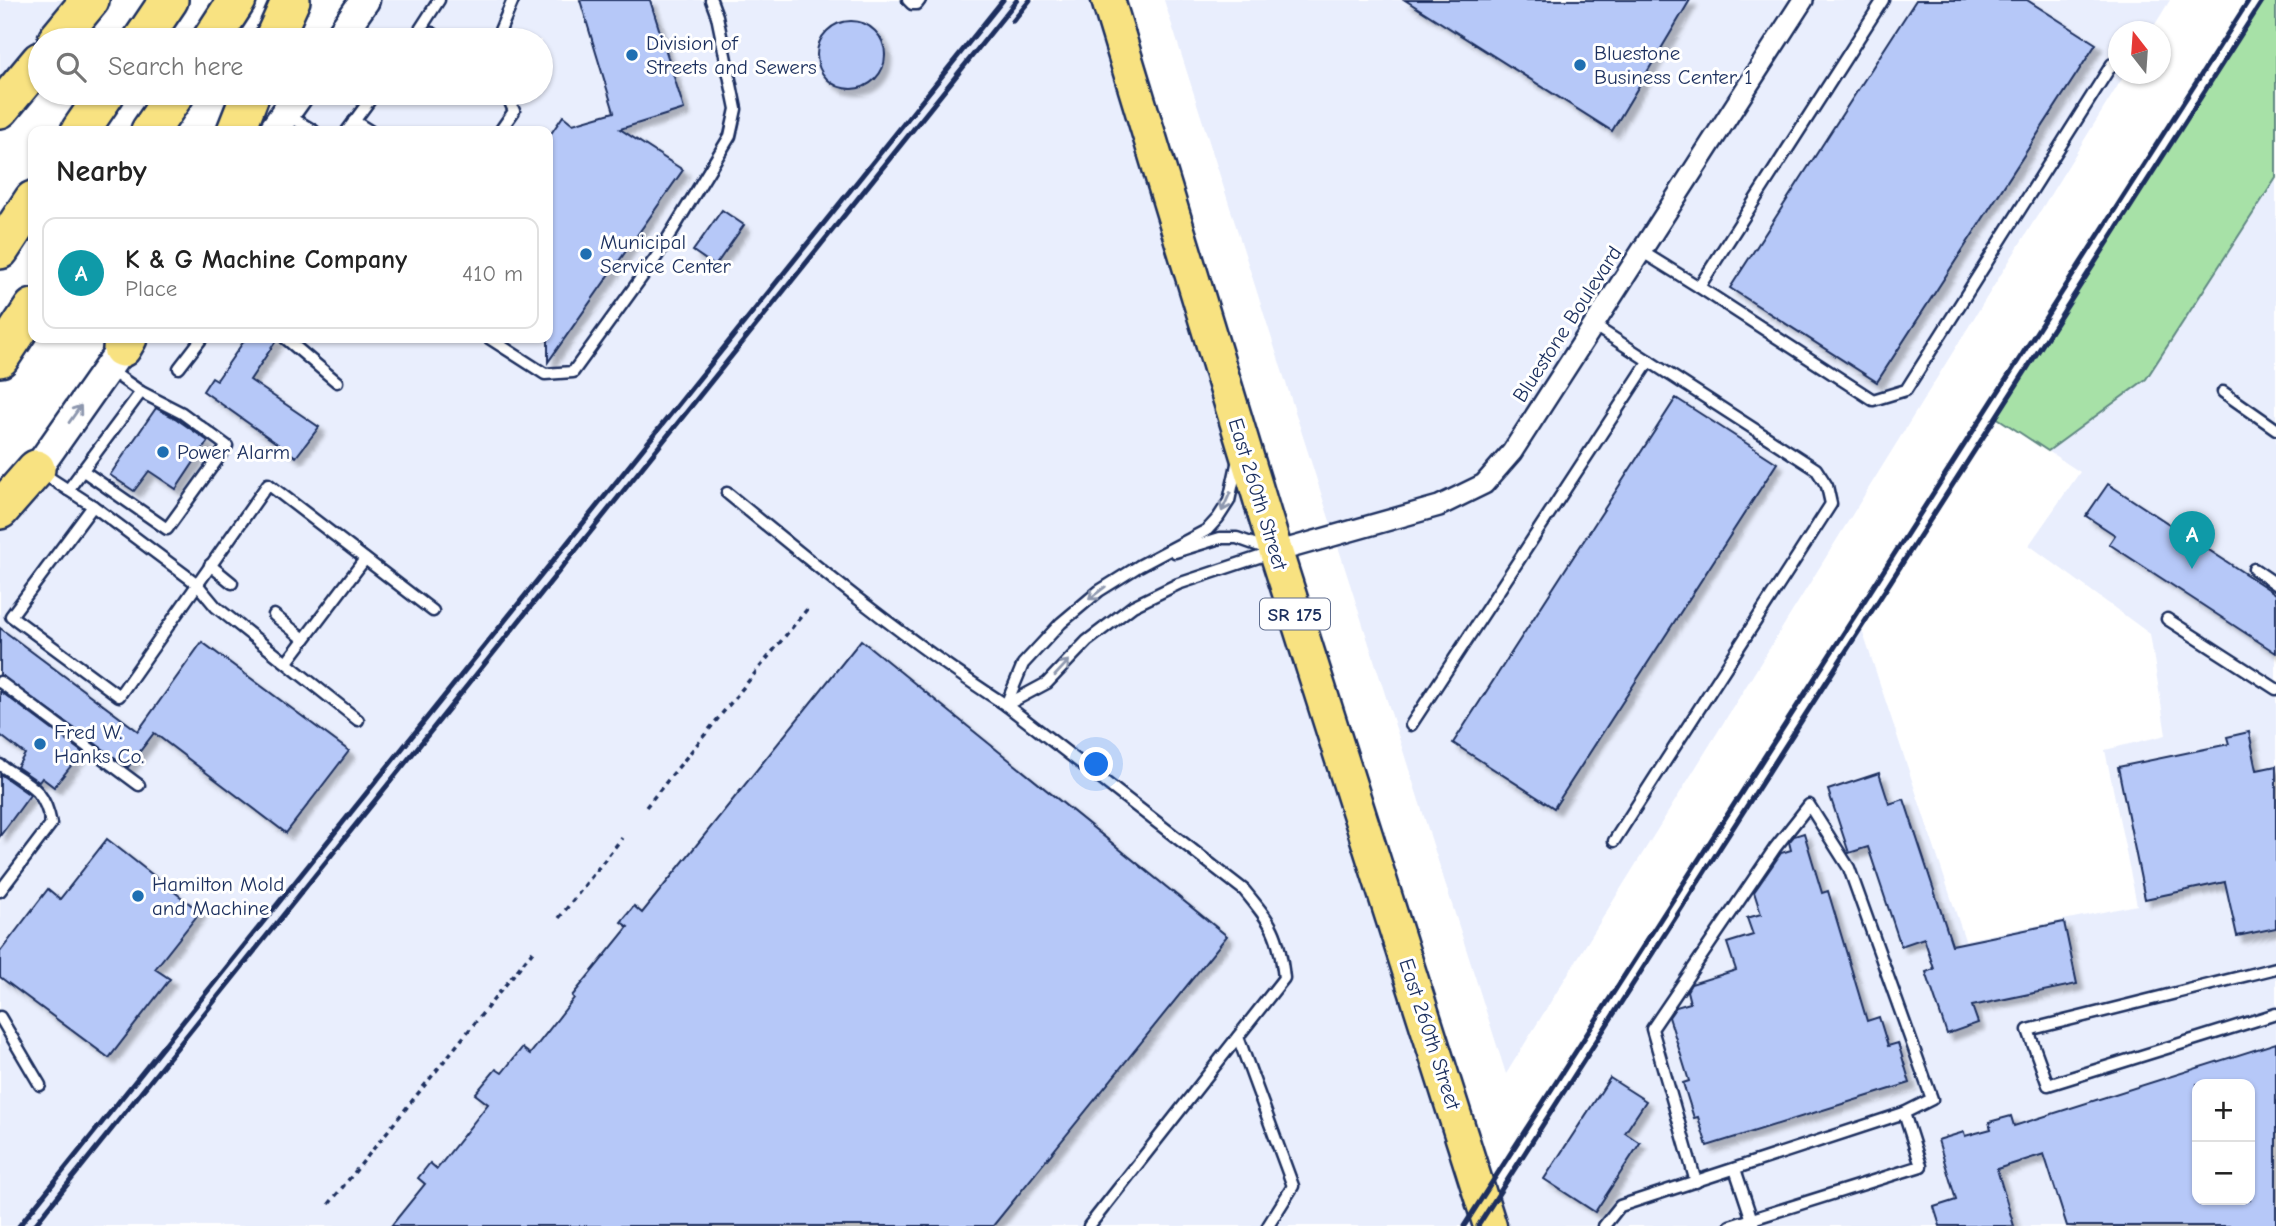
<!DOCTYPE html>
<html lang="en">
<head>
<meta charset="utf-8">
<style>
	:root { --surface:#fff; --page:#f6f6f6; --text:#222; --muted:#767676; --line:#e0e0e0; --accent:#d93025 }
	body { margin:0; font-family:"Comic Neue",sans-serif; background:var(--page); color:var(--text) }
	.controls { position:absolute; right:21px; bottom:21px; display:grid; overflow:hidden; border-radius:14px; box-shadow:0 2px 5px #0004 }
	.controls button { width:63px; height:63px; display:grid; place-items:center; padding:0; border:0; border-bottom:2px solid var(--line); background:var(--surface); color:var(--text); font:35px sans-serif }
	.compass { position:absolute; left:2108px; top:21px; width:63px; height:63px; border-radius:50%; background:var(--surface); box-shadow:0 2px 5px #0004; rotate:343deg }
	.you { position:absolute; left:1097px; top:765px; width:24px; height:24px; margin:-18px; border:5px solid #fff; border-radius:50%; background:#1a73e8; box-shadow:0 0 0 10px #1a73e833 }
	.badge { display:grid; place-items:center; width:46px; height:46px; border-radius:50%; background:var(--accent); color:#fff; font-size:23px; font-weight:700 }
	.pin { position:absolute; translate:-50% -58px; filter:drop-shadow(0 2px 4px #0008) }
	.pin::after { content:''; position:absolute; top:37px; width:24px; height:21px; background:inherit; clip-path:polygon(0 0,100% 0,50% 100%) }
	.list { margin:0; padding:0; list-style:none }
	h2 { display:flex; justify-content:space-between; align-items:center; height:91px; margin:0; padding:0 28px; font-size:30px }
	h2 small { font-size:23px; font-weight:400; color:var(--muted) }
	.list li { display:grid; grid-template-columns:46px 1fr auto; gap:21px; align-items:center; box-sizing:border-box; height:112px; margin:0 14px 14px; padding:0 14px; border:2px solid var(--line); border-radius:14px }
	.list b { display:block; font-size:26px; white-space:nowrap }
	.list p { margin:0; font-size:23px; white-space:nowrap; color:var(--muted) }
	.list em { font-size:23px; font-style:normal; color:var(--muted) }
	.icon { flex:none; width:38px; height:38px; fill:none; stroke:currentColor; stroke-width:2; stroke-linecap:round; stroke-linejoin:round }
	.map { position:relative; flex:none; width:2276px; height:1226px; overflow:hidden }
	.search { position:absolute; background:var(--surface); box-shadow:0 2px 5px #0004; left:28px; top:28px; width:525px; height:77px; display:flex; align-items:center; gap:18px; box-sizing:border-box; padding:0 24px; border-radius:38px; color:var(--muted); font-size:26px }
	.panel { position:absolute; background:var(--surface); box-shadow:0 2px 5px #0004; left:28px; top:126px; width:525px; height:217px; border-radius:14px }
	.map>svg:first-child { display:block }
</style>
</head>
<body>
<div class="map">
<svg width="2276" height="1226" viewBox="0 0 2276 1226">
	<defs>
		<filter id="shadow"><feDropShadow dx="6" dy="6" stdDeviation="2" flood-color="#0004"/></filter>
	</defs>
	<rect width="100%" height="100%" fill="#fff"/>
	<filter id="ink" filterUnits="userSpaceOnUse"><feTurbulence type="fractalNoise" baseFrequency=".0143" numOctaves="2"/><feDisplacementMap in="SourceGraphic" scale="14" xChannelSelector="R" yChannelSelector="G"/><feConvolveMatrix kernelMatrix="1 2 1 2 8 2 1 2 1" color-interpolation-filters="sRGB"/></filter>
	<g filter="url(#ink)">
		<g fill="#e9eefd" fill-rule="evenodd">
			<path d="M0 0H68L0 108Z"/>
			<path d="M365 0H1108L1485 1215 1861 627 1965 940 2137 905 2105 750 2166 735 2150 634 2029 545 2080 472 2048 451 2146 379 2276 178V1226H0V524L129 338H548V131H273L300 93H541V40H337ZM2197 1084H2250V1200H2197Z"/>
			<path d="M1164 0H2170L2151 31 2118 32V74H2125L1506 1074Z"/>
		</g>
		<path fill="#a7e1a7" stroke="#618882" stroke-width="2" d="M2263 0H2276V178L2146 379 2048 451 1996 417Z"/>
		<g fill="#b6c8f8" stroke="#1b2f5e" stroke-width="2" fill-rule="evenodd" filter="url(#shadow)">
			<path d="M580 0H650L684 109 620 129 683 170 548 362V138L563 116 573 124 614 112Z"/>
			<path d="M1405 0H1690L1612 131Z"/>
			<path d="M1916 0H2027L2096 44 1877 382 1730 288Z"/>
			<circle cx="851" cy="55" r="34"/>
			<path d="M722 210 744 225 715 266 693 251Z"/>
			<path d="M246 338H278L250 380 319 427 296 457 203 391 212 377 217 380Z"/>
			<path d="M1676 398 1777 463 1554 808 1453 743Z"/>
			<path d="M156 408 175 418 208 441 176 489 149 471 134 491 110 475Z"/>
			<path d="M2108 484 2276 594V653L2109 544 2115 535 2086 516Z"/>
			<path d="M0 628 138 731 202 642 349 751 286 833 154 733 128 767 0 675Z"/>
			<path d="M861 640 1227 936 993 1226H391L425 1184 418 1178 430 1163 437 1169 488 1104 475 1094 496 1069 502 1073 522 1048 530 1054 574 998 572 996 628 927 621 922 634 906 642 913Z"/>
			<path d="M0 691 82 752 54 787 42 778 39 782 17 767 25 754 0 735Z"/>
			<path d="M2249 732 2257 770 2276 766V928L2237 936 2225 882 2145 899 2118 767 2229 744 2227 737Z"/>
			<path d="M1879 773 1889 804 1904 799 1952 945 2064 922 2077 984 1972 1006 1978 1023 1947 1034 1926 972 1934 969 1924 938 1901 946 1868 847 1849 853 1828 790Z"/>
			<path d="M0 774 30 795 0 836Z"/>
			<path d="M1804 833 1822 893 1828 891 1867 1021 1879 1017 1888 1046 1898 1043 1910 1083 1707 1146 1698 1117 1694 1118 1683 1083 1689 1081 1669 1017 1676 1007 1690 1003 1687 991 1691 984 1736 970 1727 943 1753 935 1747 918 1761 914 1754 892 1781 853 1791 850 1789 842 1794 836Z"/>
			<path d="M107 839 200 912 155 969 170 979 109 1058 0 977V952L48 889 60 899Z"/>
			<path d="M2276 1043V1226H2067L2044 1154 1997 1169 2014 1226H1940L1934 1207 1956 1200 1938 1140 1964 1132 1965 1136 1991 1129 1989 1122 2011 1116 2014 1126ZM2197 1084H2250V1200H2197Z"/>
			<path d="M1610 1078 1646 1101 1625 1133 1640 1143 1595 1212 1544 1179Z"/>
		</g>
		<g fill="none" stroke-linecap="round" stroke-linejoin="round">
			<defs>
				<g id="lane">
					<path d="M908 0 912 4H917L920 0"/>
					<path d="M417 34 439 0"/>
					<path d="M413 40 417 34 432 33 441 40"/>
					<path d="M496 40 513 0"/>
					<path d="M286 114 314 131"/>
					<path d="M354 121 370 131"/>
					<path d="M347 131 375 93"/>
					<path d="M500 131 514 111 506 93"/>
					<path d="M1641 251 1699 287 1883 0"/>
					<path d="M1699 287 1873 400 1906 390 2112 64"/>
					<path d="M1593 325 1816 469 1827 486 1831 504 1614 841"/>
					<path d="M285 338 337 382"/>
					<path d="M489 338 545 374 573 372 657 256 730 136 736 109 717 16 711 0"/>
					<path d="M179 368 202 338"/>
					<path d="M2223 392 2276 429"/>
					<path d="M82 470 167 529 227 446 182 413 141 392 111 371"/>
					<path d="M42 473 93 506 196 583 216 607 358 720"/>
					<path d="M68 490 141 392"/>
					<path d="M727 493C817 567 908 642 1006 705L1244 890C1272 924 1279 933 1284 978L1089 1226"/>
					<path d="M93 506 11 616 119 696 268 484 433 611"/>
					<path d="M1175 552 1220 538H1237L1268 549"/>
					<path d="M210 565 232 583"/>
					<path d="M2254 569 2276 584"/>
					<path d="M274 615 304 639"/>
					<path d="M2167 619 2276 689"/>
					<path d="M287 662 365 559"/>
					<path d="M0 682 139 785"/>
					<path d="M1006 705 1023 664 1061 623 1099 591 1139 566 1207 530 1218 518 1229 501 1237 464"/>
					<path d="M1006 705 1047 683 1087 641 1133 606 1178 584 1271 553"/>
					<path d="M1411 725 1649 361"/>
					<path d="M0 765C29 785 44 787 51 824L0 891"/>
					<path d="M2276 968 2028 1030 2048 1085 2276 1014"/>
					<path d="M0 1017 40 1085"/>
					<path d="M1238 1037 1293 1186 1268 1226"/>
					<path d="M1735 1169 1754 1226"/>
					<path d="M1696 1182 1652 1029 1775 848 1809 805 1849 868 1932 1099 1904 1113"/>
					<path d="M1604 1226 1620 1206 1904 1113 1921 1166 1730 1226"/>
				</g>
				<path id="street" d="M1276 552 1439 506 1484 484 1512 452 1803 0"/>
				<g id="secondary">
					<path d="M337 40 365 0"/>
					<path d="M273 131 300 93"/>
					<path d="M25 486 129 338"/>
				</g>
				<path id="primary" d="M1108 0 1276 552 1490 1226"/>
				<g id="highway">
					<path d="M57 40 90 0"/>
					<path d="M142 40 169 0"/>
					<path d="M211 40 237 0"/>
					<path d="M273 40 291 0"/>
					<path d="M0 109 40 61"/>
					<path d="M80 131 106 93"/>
					<path d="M150 131 176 93"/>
					<path d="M236 131 251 93"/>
					<path d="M0 250 33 200"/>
					<path d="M122 348 128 338"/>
					<path d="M0 358 33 308"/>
					<path d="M0 510 36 469"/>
				</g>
			</defs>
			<use href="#lane" stroke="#1b2f5e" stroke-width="15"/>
			<use href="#street" stroke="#1b2f5e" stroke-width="24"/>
			<use href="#secondary" stroke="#1b2f5e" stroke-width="33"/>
			<use href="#primary" stroke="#1b2f5e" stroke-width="37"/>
			<use href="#highway" stroke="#1b2f5e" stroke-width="42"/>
			<g stroke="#1b2f5e" stroke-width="3.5" stroke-dasharray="5 5" stroke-linecap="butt">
				<path d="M646 807 808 608"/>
				<path d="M559 918 622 838"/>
				<path d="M329 1204 536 947"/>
			</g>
			<use href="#lane" stroke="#fff" stroke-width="10"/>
			<use href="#street" stroke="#fff" stroke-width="19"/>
			<use href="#secondary" stroke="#fff" stroke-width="28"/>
			<use href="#primary" stroke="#f8e281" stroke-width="32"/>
			<use href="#highway" stroke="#f8e281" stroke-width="37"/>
			<g stroke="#1b2f5e" stroke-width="5">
				<path d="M1013 21 1030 0"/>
				<path d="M19 1226 1003 0"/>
				<path d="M34 1226 1017 0"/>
				<path d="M1464 1226 2249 0"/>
				<path d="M1478 1226 2263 0"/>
			</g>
		</g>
		<defs><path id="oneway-shaft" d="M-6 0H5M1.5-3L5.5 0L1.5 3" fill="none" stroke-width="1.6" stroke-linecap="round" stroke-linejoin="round" transform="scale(1.75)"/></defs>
		<g stroke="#8d97ae">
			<use href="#oneway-shaft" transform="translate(75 414) rotate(-55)"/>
			<use href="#oneway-shaft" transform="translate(1226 502) rotate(114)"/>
			<use href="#oneway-shaft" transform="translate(1097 593) rotate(143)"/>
			<use href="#oneway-shaft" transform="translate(1062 668) rotate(-47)"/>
		</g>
	</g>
	<g fill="#1f6fb2" stroke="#fff" stroke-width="2.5">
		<circle cx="632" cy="55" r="7"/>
		<circle cx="1580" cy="65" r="7"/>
		<circle cx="586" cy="254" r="7"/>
		<circle cx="163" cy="452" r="7"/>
		<circle cx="40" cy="744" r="7"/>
		<circle cx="138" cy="896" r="7"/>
	</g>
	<g text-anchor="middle" stroke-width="6" stroke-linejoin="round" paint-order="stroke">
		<rect fill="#fff" stroke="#5f6d8e" stroke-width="2" x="1260" y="598.5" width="70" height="31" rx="5"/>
		<g font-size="19" font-weight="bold" fill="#1b2f5e">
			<text x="1295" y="621">SR 175</text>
		</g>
		<g font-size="21" fill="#1b2f5e" stroke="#fff" text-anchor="start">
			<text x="646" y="50">Division of<tspan x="646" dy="24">Streets and Sewers</tspan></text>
			<text x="1594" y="60">Bluestone<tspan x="1594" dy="24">Business Center 1</tspan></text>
			<text x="600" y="249">Municipal<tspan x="600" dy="24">Service Center</tspan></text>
			<text x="177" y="459">Power Alarm</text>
			<text x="54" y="739">Fred W.<tspan x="54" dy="24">Hanks Co.</tspan></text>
			<text x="152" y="891">Hamilton Mold<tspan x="152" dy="24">and Machine</tspan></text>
		</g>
		<g font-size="21" fill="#1b2f5e" stroke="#fff">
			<text transform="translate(1567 324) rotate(-57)" y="7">Bluestone Boulevard</text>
			<text transform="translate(1258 494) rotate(73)" y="7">East 260th Street</text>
			<text transform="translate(1430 1034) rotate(72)" y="7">East 260th Street</text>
		</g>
	</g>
</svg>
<div class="controls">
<button>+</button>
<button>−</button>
</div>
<svg class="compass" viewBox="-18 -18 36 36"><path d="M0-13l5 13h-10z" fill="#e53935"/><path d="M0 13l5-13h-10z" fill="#767676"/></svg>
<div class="you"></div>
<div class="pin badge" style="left:2192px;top:569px;background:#0f9aa8">A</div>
<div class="search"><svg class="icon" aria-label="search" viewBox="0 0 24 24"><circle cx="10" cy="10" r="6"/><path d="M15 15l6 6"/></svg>Search here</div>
<section class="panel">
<h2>Nearby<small></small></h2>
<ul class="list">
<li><span class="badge" style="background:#0f9aa8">A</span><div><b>K &amp; G Machine Company</b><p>Place</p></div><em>410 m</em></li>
</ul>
</section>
</div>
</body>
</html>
